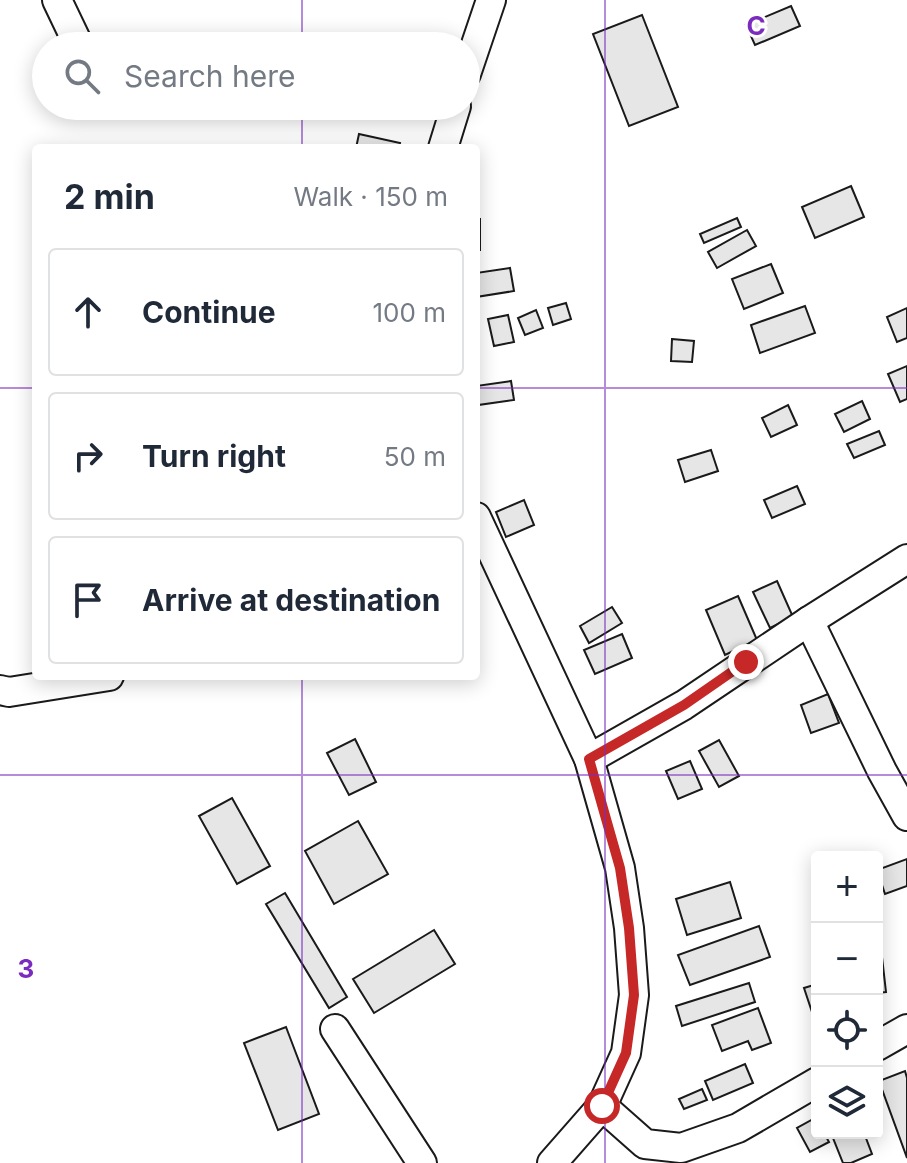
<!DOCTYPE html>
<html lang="en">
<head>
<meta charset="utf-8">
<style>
	:root { --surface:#fff; --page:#f2f2f3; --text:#1f2937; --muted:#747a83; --line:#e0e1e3 }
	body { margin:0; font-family:Inter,sans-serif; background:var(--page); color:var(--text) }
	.controls { position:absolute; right:24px; bottom:24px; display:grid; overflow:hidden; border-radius:8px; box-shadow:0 4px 20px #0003 }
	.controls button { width:72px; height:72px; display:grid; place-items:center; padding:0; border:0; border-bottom:2px solid var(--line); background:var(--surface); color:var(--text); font:40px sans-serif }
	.stop { position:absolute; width:24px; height:24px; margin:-18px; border:6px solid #c62828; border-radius:50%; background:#fff }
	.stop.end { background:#c62828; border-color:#fff; box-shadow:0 2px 8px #0008 }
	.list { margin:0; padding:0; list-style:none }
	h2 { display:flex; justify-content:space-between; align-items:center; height:104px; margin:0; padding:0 32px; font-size:34px }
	h2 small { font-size:26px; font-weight:400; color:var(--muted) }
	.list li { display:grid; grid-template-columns:52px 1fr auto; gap:24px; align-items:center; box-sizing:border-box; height:128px; margin:0 16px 16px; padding:0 16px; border:2px solid var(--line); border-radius:8px }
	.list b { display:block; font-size:30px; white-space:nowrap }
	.list em { font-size:26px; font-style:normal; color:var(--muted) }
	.icon { flex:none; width:44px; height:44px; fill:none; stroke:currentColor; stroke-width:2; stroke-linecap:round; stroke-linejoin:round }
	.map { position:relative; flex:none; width:907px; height:1163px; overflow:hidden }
	.search { position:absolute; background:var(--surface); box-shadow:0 4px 20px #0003; left:32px; top:32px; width:448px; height:88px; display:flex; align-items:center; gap:20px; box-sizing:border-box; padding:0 28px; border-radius:44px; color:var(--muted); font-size:30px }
	.panel { position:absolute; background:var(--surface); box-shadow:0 4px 20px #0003; left:32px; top:144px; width:448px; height:536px; border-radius:8px }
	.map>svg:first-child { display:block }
</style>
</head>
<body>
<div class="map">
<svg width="907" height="1163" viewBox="0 0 907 1163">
	<rect width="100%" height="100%" fill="#fff"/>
	<g fill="#e6e6e6" stroke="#1a1a1a" stroke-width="2">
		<path d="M791 6 800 26 755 45 746 25Z"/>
		<path d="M642 15 678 107 629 126 593 34Z"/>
		<path d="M359 134 400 143 399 148H356Z"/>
		<path d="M851 186 864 217 815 238 802 207Z"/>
		<path d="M737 218 741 227 704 243 700 234Z"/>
		<rect x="476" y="219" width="4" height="31"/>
		<path d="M747 230 756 246 717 268 708 252Z"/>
		<path d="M771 264 783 293 744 309 732 279Z"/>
		<path d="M510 268 514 291 476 297V273Z"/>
		<path d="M566 303 571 319 553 325 548 308Z"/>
		<path d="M805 306 815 333 760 353 751 325Z"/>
		<path d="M907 308V338L897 342 887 317Z"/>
		<path d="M536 310 543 328 525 335 518 318Z"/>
		<path d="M508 315 514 342 494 346 488 319Z"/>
		<path d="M672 339 694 341 692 362 671 361Z"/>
		<path d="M907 366V399L900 402 888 374Z"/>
		<path d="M511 381 514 400 478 405 476 386Z"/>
		<path d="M862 401 870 419 844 432 835 414Z"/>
		<path d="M788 405 797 425 771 437 762 418Z"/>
		<path d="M879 431 885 445 854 458 847 444Z"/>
		<path d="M711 450 718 471 685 482 678 460Z"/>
		<path d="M797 486 805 504 772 518 764 500Z"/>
		<path d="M524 500 534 525 506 537 496 512Z"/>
		<path d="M777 581 793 617 770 628 753 592Z"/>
		<path d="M738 596 757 640 725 655 706 610Z"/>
		<path d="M612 607 622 623 589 643 580 626Z"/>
		<path d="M622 634 632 658 595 674 584 650Z"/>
		<path d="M828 694 839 723 811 733 801 705Z"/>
		<path d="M355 739 376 782 349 795 327 753Z"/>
		<path d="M719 740 739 776 719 787 699 751Z"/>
		<path d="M690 761 702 789 678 799 666 771Z"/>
		<path d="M232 798 270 866 237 884 199 816Z"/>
		<path d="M358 821 388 874 334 904 305 851Z"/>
		<path d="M907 859V886L885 894 877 870Z"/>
		<path d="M730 882 741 918 687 935 676 899Z"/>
		<path d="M285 893 347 997 329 1008 266 904Z"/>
		<path d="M759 926 770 957 690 985 678 955Z"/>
		<path d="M434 930 455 964 374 1013 353 979Z"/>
		<path d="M882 957 886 992 877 993V958Z"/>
		<path d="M749 983 755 1002 682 1026 676 1006Z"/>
		<path d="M817 984V1027L804 988Z"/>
		<path d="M758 1008 771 1043 752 1050 748 1041 722 1051 712 1025Z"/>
		<path d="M286 1027 319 1114 278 1130 244 1043Z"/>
		<path d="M745 1064 753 1083 713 1100 705 1081Z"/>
		<path d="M905 1071 907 1078V1158L879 1081Z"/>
		<path d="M702 1089 707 1100 684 1109 679 1099Z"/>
		<path d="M815 1118 817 1133H824L829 1142 810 1152 797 1128Z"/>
		<path d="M831 1133H864L872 1154 851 1163H843Z"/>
	</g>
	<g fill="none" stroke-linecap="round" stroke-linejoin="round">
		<defs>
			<g id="minor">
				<path d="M57 0 79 46"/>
				<path d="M466 74 491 0"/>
				<path d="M443 148 456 106"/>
				<path d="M476 517 589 759 620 868 629 928 634 995 626 1053 602 1106 552 1163"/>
				<path d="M809 621 882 771 907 816"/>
				<path d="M0 690 9 692 109 676"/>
				<path d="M589 759 684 705 809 621 907 559"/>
				<path d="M335 1029 422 1163"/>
				<path d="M877 1046 907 1029"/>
				<path d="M602 1106 645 1144 681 1148 738 1128 817 1082"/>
			</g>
		</defs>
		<use href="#minor" stroke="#1a1a1a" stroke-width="32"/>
		<use href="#minor" stroke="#fff" stroke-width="28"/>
	</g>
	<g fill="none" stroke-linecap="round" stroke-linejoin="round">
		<path stroke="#c62828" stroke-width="10" d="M602 1106 626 1053 634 995 629 928 620 868 589 759 684 705 746 662"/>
	</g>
	<path fill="none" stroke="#7b2cbf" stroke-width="2" stroke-opacity="0.55" d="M302 0V46M605 0V1163M302 106V148M0 388H36M476 388H907M302 676V1163M0 775H907"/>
	<g font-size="26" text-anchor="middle" font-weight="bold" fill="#7b2cbf" stroke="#fff" stroke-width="6" stroke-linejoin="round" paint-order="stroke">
		<text x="756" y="35">C</text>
		<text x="26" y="978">3</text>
	</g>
</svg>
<div class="controls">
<button>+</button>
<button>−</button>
<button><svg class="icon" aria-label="locate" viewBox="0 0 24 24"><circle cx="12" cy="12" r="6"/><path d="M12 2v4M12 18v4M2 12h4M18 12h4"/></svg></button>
<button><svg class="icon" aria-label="layers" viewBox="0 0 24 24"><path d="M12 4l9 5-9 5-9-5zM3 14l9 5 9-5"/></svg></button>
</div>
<div class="stop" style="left:602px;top:1106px"></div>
<div class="stop end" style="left:746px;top:662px"></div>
<div class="search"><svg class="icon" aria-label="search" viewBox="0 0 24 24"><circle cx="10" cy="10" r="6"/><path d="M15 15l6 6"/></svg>Search here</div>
<section class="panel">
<h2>2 min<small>Walk · 150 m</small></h2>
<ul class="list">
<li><svg class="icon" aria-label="ahead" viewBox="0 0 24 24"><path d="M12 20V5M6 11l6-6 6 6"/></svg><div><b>Continue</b></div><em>100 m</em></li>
<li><svg class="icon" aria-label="right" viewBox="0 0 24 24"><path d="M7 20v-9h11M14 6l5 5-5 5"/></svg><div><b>Turn right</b></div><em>50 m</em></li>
<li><svg class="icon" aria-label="arrive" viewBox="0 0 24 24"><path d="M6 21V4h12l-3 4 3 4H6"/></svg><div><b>Arrive at destination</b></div></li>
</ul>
</section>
</div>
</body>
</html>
